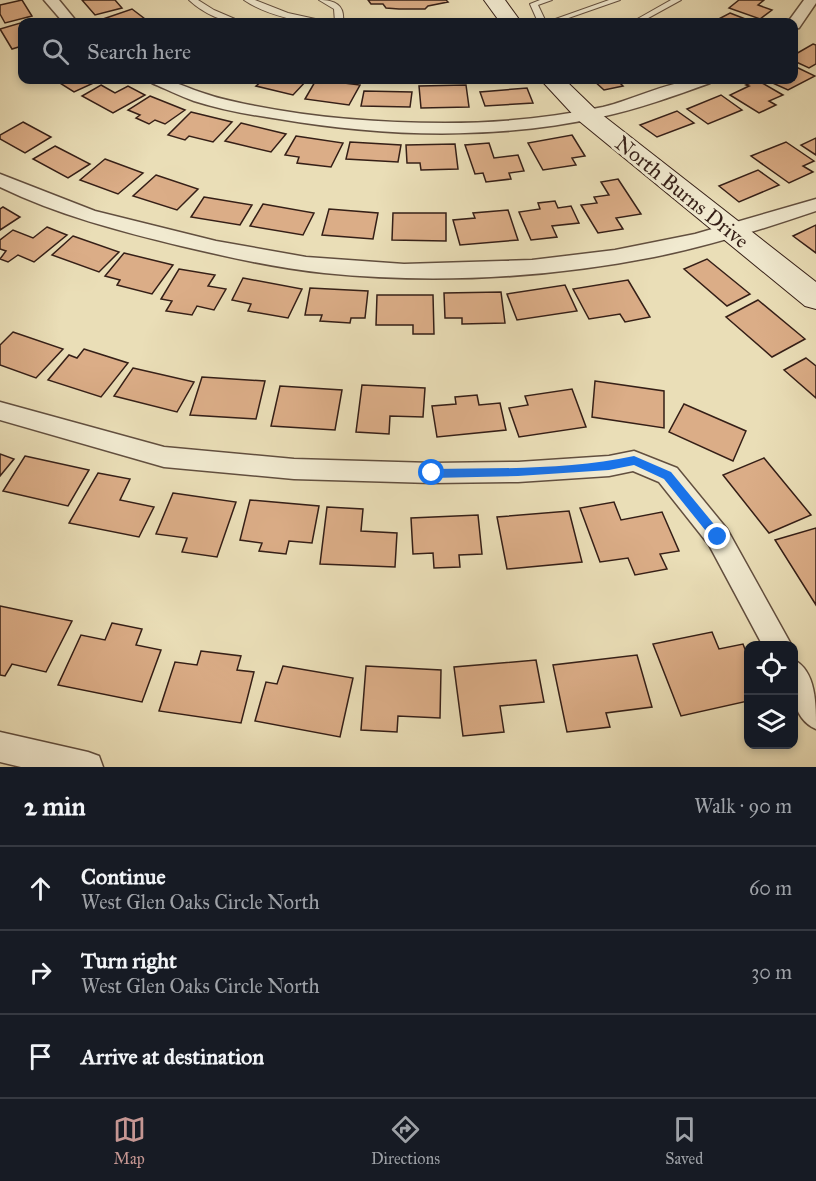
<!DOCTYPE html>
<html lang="en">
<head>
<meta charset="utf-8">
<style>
	:root { --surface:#171b24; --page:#242831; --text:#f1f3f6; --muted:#9ea1a6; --line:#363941; --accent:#c59692 }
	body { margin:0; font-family:"IM FELL Great Primer",serif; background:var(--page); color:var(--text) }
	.controls { position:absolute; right:18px; bottom:18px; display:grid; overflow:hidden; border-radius:12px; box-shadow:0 3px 9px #0003 }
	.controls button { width:54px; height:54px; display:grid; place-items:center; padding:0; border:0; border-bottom:2px solid var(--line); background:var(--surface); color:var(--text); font:30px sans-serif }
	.stop { position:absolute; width:18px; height:18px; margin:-14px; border:4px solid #1a73e8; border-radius:50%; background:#fff }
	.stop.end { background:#1a73e8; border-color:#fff; box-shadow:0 2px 6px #0008 }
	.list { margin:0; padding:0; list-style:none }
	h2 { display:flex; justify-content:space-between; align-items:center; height:78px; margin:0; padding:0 24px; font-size:26px }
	h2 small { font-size:20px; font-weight:400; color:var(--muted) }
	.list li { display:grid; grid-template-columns:39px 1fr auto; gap:18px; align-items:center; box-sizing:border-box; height:84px; padding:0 24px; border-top:2px solid var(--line) }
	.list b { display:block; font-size:22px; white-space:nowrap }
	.list p { margin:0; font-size:20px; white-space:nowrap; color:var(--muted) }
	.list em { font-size:20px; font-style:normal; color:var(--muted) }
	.icon { flex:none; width:33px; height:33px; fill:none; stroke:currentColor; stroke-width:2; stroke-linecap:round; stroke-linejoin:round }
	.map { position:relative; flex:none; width:816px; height:767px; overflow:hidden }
	.search { position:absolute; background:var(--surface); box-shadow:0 3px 9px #0003; left:18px; right:18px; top:18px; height:66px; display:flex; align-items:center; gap:15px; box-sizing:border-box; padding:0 21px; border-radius:12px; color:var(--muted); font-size:22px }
	.sheet { height:330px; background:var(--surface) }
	nav { display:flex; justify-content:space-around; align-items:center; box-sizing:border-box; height:84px; border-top:2px solid var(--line); background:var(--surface); font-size:16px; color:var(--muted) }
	nav a { display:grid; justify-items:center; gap:3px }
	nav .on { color:var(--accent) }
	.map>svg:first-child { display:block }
</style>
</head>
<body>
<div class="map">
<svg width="816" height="767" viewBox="0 0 816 767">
	<rect width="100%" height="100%" fill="#eadeb7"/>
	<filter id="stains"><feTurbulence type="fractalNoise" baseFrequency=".00333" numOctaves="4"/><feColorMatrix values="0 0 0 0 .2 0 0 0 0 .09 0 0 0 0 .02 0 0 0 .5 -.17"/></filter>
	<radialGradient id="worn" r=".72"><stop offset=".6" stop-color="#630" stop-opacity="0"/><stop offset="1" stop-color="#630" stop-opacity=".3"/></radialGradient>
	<g fill="#dbad87" stroke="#351f17" stroke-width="1.5">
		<path d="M22 0 32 16 5 23 0 14V5Z"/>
		<path d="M82 0H115L122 8 95 15Z"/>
		<path d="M368 0H446L448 2 428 6 425 9H399L386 8 383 4H371Z"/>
		<path d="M739 0H764L758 5 772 10 760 19 729 8Z"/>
		<path d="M132 9 149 22H108L103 19Z"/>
		<path d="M730 13 753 22H713Z"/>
		<path d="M34 19 37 22H22V46L12 49 0 29Z"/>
		<path d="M813 44 816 45V64L809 68 794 61V55Z"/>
		<path d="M794 66 815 76 788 90 766 80H794Z"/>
		<path d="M55 80H100L74 92Z"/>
		<path d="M263 80H307L293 95 256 86Z"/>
		<path d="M316 80H320L360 85 349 105 305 99Z"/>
		<path d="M593 80H617L623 86 604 90Z"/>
		<path d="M757 80 783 95 769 101 776 105 759 113 730 95 749 86 746 85Z"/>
		<path d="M101 85 115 93 128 86 145 95 113 113 82 96Z"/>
		<path d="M466 85 469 107 421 108 419 86Z"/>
		<path d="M527 88 533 103 485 106 480 92Z"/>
		<path d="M364 91 412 92 410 107 361 106Z"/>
		<path d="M721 95 742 110 708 124 687 109Z"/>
		<path d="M150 96 185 110 165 124 155 120 149 124 136 118 140 115 128 110Z"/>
		<path d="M677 111 694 123 657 137 640 125Z"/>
		<path d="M191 112 232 122 213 142 189 136 185 140 168 135Z"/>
		<path d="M23 122 51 137 25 153 0 139V135Z"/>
		<path d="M241 123 286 134 271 152 225 141Z"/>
		<path d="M572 135 585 156 572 158 576 165 543 170 528 143Z"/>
		<path d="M296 136 343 143 331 167 297 163 299 157 285 155Z"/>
		<path d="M816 138V155L801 145Z"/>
		<path d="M350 142 401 145 398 162 346 159Z"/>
		<path d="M786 142 814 161 803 166 813 172 789 183 751 156Z"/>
		<path d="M489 143 494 158 518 155 524 171 509 173 511 179 486 182 483 173 475 174 465 145Z"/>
		<path d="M455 144 458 169 421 170 420 163H407L406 145Z"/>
		<path d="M55 146 90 164 68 178 33 159Z"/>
		<path d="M105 159 143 173 118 194 80 180Z"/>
		<path d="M758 170 779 185 739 202 719 186Z"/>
		<path d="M156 175 198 189 177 210 133 196Z"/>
		<path d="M618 179 641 214 616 218 623 229 598 233 581 205 597 203 594 197 609 195 601 182Z"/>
		<path d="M204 197 252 205 240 225 191 217Z"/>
		<path d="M555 201 558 208 571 206 579 223 552 226 557 237 531 240 519 212 540 209 538 203Z"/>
		<path d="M263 204 314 213 303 235 250 226Z"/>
		<path d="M3 207 20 217 0 230V209Z"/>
		<path d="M329 209 378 213 373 239 322 235Z"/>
		<path d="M508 210 518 240 460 245 453 220 475 218 473 213Z"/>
		<path d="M393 213H446V241L392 240Z"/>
		<path d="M816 225V253L793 236Z"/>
		<path d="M47 227 67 235 34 262 18 255 8 262 0 259 6 251 0 249V240L13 230 33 238Z"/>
		<path d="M73 236 119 252 99 272 52 255Z"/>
		<path d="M124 253 173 265 152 294 117 285 120 280 105 276Z"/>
		<path d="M707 259 750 294 727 306 684 269Z"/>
		<path d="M179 269 215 275 208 286 226 289 214 310 197 306 192 315 166 311 172 301 161 299Z"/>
		<path d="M243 278 302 289 288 318 248 311 251 304 232 300Z"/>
		<path d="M628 280 650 317 625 322 620 314 589 319 573 289Z"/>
		<path d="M565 285 577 311 517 320 507 294Z"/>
		<path d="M310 288 368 291 365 318H351L350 323 320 321 322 315H305Z"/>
		<path d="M501 292 505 323 462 324V318H445L444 293Z"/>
		<path d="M377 295H433L434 334H413V325H376Z"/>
		<path d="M758 300 805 339 772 357 726 317Z"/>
		<path d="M13 332 63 349 36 378 0 365V345Z"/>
		<path d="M84 349 128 363 101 397 48 380 69 355 77 358Z"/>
		<path d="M806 358 816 366V398L784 370Z"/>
		<path d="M133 368 194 382 177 412 114 396Z"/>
		<path d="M202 377 265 381 256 419 190 415Z"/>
		<path d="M595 381 664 391V428L592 417Z"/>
		<path d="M362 385 425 388 423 417 390 416 389 434 356 432Z"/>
		<path d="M280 386 342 390 335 430 271 426Z"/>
		<path d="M572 389 586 427 519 437 509 408 528 405 525 396Z"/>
		<path d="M477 395 479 405 500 403 506 430 437 437 432 406 456 404 455 397Z"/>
		<path d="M684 404 746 431 733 461 669 432Z"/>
		<path d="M0 454 14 459 0 476Z"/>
		<path d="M25 456 89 470 68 506 3 491Z"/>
		<path d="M764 458 811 515 769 533 723 475Z"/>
		<path d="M98 473 130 479 120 500 154 507 139 537 69 523Z"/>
		<path d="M173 493 236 502 217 557 182 552 187 538 156 534Z"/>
		<path d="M250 500 319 506 312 543 289 541 286 554 259 551 262 543 240 540Z"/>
		<path d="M614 502 621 520 662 512 679 551 660 554 667 569 635 575 628 558 600 562 580 508Z"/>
		<path d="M327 507 363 509 361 531 397 533 395 567 320 564Z"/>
		<path d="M569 511 582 562 507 569 497 517Z"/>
		<path d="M478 515 482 554 459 555 460 567 434 568 433 553 413 554 411 518Z"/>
		<path d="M816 528V605L775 540Z"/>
		<path d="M0 606 72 621 46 672 12 664 5 676 0 675Z"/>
		<path d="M112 623 142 629 136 645 161 650 142 702 58 685 81 635 105 640Z"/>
		<path d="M712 632 719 649 743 644 748 657V701L681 716 653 644Z"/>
		<path d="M201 651 241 656 237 670 254 672 241 723 159 711 175 662 197 665Z"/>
		<path d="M637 655 652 707 606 713 610 727 567 732 553 665Z"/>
		<path d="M536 660 544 702 500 706 504 732 463 736 454 667Z"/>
		<path d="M283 666 353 678 340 737 255 721 266 682 277 684Z"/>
		<path d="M366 666 441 670 440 718 398 716 397 732 361 730Z"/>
	</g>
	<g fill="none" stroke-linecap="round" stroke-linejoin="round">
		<defs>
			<g id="lane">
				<path d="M189 0H198L214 10 242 22C224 24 202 12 189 0Z"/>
				<path d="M244 0H255L288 13 329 22C305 25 264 14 244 0Z"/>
				<path d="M319 0C335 0 345 5 343 22H335L334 9Z"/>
				<path d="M540 0H552L538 5 546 22H538L530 4Z"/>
				<path d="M609 0H620L557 22H547Z"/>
				<path d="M671 0H681L641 22H632Z"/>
			</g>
			<g id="street">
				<path d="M44 0H59L77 22H63Z"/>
				<path d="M804 0H816V3L799 28 794 29V22H788Z"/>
				<path d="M150 80C171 78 186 88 206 94 220 99 236 102 250 105 314 118 380 123 445 123 497 123 551 118 603 107 637 99 678 76 712 80L710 83C674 96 638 109 601 117 496 140 384 137 279 119 251 115 222 110 194 101 180 96 166 89 152 83Z"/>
				<path d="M0 174 95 211 216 241 306 257 404 264 532 260 615 250 695 234 816 199V211C763 229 709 246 654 257 547 278 433 284 324 273 276 268 228 257 181 246 119 231 58 215 0 187Z"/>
				<path d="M0 402 164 447 294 459 432 463 518 462 609 456 634 451 677 468 727 529 792 646H763L709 545 659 482 633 471 609 476 518 482 432 483 294 479 164 467 0 420Z"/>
				<path d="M794 660C816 671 816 704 816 729 790 718 791 684 794 660Z"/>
				<path d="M0 732 88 752 99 756 103 767H21L0 762Z"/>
			</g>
			<g id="secondary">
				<path d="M484 0H505L521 22H500Z"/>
				<path d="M541 80H565L596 110 816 282V309L805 306 578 120Z"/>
			</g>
		</defs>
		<use href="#lane" stroke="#624f3f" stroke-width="2"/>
		<use href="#street" stroke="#624f3f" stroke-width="3"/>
		<use href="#secondary" stroke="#351f17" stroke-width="2"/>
		<use href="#lane" fill="#f1ead0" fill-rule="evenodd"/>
		<use href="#street" fill="#f1ead0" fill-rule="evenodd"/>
		<use href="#secondary" fill="#f1ead0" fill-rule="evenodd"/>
	</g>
	<path fill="#1a73e8" d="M634 456 671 472 722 534V541H714L664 479 634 465 609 470 518 476 432 478 427 473 432 469C499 468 569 470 634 456Z"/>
	<g text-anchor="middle" stroke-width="6" stroke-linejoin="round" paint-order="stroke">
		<g font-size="21" fill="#351f17" stroke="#f1ead0">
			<text transform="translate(682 192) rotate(39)" y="7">North Burns Drive</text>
		</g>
	</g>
	<rect width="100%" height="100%" filter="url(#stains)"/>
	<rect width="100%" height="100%" fill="url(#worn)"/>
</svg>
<div class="controls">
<button><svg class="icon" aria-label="locate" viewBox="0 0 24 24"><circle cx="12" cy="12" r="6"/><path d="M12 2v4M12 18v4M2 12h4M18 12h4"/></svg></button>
<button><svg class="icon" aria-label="layers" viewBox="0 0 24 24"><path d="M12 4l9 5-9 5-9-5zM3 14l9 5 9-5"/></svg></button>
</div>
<div class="stop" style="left:432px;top:473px"></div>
<div class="stop end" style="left:718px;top:537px"></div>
<div class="search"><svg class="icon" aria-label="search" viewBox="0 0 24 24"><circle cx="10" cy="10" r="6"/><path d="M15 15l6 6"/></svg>Search here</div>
</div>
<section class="sheet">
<h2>2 min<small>Walk · 90 m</small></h2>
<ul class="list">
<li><svg class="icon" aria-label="ahead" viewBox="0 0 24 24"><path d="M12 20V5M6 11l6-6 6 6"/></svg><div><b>Continue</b><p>West Glen Oaks Circle North</p></div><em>60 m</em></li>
<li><svg class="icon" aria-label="right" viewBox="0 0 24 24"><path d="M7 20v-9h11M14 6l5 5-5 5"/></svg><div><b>Turn right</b><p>West Glen Oaks Circle North</p></div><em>30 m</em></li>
<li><svg class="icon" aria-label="arrive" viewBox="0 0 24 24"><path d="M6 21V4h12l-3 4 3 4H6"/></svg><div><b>Arrive at destination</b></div></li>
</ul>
</section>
<nav>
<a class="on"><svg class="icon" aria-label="map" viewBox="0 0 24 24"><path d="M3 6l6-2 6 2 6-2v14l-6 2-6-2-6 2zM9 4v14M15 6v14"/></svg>Map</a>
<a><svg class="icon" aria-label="directions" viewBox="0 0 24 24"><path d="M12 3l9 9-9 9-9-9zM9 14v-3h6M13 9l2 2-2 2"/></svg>Directions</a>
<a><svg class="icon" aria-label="saved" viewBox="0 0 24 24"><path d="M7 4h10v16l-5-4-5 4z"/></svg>Saved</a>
</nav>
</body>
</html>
